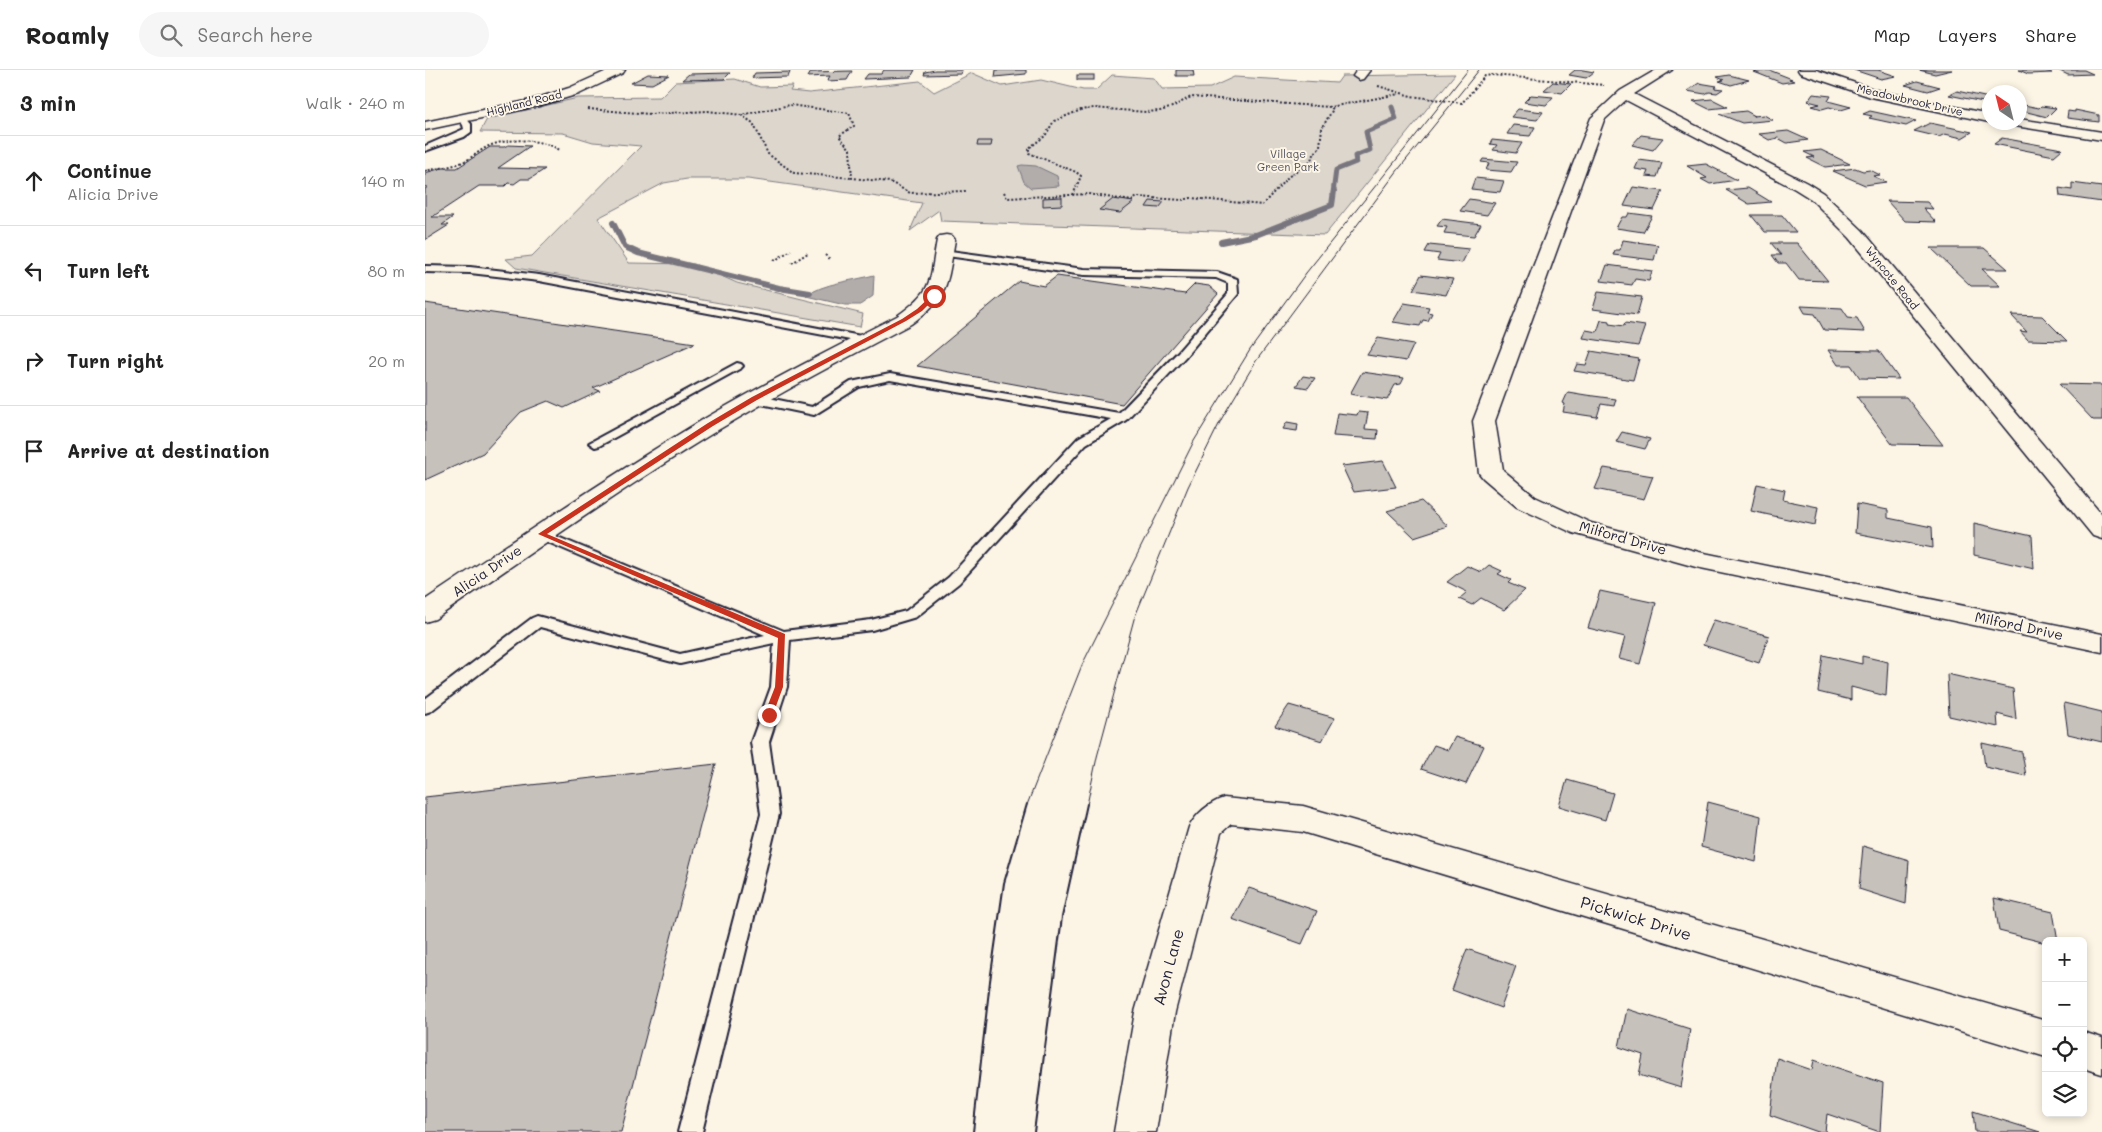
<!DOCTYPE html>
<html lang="en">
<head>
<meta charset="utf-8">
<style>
	:root { --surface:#fff; --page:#f6f6f6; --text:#222; --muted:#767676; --line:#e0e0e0 }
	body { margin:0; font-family:Mali,sans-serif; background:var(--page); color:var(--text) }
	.controls { position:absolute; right:15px; bottom:15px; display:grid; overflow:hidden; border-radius:8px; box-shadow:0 2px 8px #0003 }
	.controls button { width:45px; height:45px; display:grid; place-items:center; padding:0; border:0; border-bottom:1px solid var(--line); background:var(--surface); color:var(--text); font:25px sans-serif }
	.compass { position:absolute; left:1557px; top:15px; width:45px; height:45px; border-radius:50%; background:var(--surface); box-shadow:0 2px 8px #0003; rotate:325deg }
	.stop { position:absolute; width:15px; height:15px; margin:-11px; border:4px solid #c8321e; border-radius:50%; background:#fff }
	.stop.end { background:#c8321e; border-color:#fff; box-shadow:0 1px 5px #0008 }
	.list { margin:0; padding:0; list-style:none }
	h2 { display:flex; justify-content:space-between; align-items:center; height:65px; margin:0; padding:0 20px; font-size:21px }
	h2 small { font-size:16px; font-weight:400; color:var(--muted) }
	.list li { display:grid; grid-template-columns:32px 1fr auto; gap:15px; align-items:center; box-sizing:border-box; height:90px; padding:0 20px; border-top:1px solid var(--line) }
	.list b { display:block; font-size:19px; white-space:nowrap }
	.list p { margin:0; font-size:16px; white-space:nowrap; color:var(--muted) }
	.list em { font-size:16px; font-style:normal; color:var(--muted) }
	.icon { flex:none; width:28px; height:28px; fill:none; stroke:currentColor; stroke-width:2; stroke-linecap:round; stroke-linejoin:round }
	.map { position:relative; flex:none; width:1677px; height:1062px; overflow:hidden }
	header { display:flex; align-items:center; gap:30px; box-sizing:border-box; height:70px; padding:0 25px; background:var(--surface); border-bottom:1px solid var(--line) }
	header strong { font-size:24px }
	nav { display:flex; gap:28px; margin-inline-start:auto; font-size:18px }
	.search { width:350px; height:45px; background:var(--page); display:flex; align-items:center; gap:12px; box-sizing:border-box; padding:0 18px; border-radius:28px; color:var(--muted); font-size:19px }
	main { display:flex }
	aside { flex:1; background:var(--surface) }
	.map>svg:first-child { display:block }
</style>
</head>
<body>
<header>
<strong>Roamly</strong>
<div class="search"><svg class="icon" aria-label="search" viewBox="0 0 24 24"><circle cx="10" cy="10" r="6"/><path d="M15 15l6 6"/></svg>Search here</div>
<nav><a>Map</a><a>Layers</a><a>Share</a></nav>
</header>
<main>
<aside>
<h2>3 min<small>Walk · 240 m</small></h2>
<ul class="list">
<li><svg class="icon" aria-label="ahead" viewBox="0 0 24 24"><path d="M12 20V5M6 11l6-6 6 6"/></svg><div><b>Continue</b><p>Alicia Drive</p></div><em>140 m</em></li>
<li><svg class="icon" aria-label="left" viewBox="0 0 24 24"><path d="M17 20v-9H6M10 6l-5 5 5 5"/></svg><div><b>Turn left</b></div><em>80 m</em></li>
<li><svg class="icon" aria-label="right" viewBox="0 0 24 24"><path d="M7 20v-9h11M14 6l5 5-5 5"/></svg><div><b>Turn right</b></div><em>20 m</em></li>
<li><svg class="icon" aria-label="arrive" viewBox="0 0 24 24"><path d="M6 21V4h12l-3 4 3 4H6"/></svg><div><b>Arrive at destination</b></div></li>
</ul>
</aside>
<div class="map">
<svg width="1677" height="1062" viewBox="0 0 1677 1062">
	<rect width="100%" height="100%" fill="#fcf5e5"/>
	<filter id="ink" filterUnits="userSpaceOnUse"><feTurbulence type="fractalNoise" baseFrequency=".02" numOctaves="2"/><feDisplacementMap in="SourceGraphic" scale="10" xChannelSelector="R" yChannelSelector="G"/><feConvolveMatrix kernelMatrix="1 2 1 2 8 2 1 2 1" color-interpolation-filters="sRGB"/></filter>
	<g filter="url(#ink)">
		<path fill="#dcd6cc" stroke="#7f7c84" d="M547 3 577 16 616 10 658 20H671L687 5 729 8 737 19 785 18 809 7 912 13 917 6 1030 4 900 165 516 151 514 140 485 161 497 133 323 109H262L239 113 173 148 204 193 269 194 312 213 438 244 435 257 91 198 81 189 107 186 216 76 168 72 138 63 55 62 62 49 153 28 235 27 250 12 310 9 335 17 368 16 365 21 384 23 495 11 509 22Z"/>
		<g fill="#b2adab" stroke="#78757e">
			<path d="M597 95 611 96 632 106 634 116 606 118 599 112 593 96Z"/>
			<path d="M449 205 448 226 435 235H420L381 226C398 213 428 211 449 205Z"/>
		</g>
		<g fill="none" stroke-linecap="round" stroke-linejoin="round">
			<path stroke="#78757e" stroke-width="5" d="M908 123 911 100 931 92 930 86 945 80 941 62 971 49 967 37"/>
			<g stroke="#78757e" stroke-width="6">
				<path d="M188 153 200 177 213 183 354 218 385 223"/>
				<path d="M796 172 831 165 907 135 909 121"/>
			</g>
		</g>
		<g fill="#c6c1bb" stroke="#22223b">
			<path d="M459 0H490L486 7 439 9 443 4H456Z"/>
			<path d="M510 0H537L536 4 499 5 500 2Z"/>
			<path d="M571 0H601V4L570 7Z"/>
			<path d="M751 0H768L769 6H751Z"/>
			<path d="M1150 0H1158L1169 2 1161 8 1144 5Z"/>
			<path d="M1344 0 1367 9H1364L1369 11 1357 13 1329 2Z"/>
			<path d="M1429 0H1453L1471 6 1456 9Z"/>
			<path d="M1494 0H1527L1510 4Z"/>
			<path d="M1594 0H1619L1627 3 1603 4Z"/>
			<path d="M1633 0H1659L1668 4 1643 5Z"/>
			<path d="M427 1 422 10 402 11 405 6 383 7 386 2Z"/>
			<path d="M365 2 363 7 327 8 330 3Z"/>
			<path d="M305 3 299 9 257 10 264 4Z"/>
			<path d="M223 4 244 5 227 14 206 13Z"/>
			<rect x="652" y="5" width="17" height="5"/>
			<path d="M1304 5 1324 10 1306 15 1294 11 1299 10 1292 7Z"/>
			<path d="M1492 11 1515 17 1503 21 1480 15Z"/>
			<path d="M1128 12 1146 14 1137 23 1119 20Z"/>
			<path d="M1274 13 1292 16 1289 18 1298 19 1292 23 1284 22 1280 24 1262 21Z"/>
			<path d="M1532 21 1564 28V29L1558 32 1524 25Z"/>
			<path d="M1388 24 1406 26 1403 31 1426 37 1416 40 1404 37 1397 39 1387 36 1395 34 1383 31Z"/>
			<path d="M1106 25 1128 27 1121 35 1099 32Z"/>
			<path d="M1287 29 1303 37 1284 39 1268 31Z"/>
			<path d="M1594 34 1614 38 1616 36 1631 38 1622 47 1594 40Z"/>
			<path d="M1093 39 1118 42 1112 50 1086 47Z"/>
			<path d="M1650 40 1674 45V52L1642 48 1643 41 1650 42Z"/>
			<path d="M1321 41 1330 46H1328L1339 45 1348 50 1317 53 1294 44Z"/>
			<path d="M1445 41 1491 51 1481 56 1444 48 1447 46 1438 44Z"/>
			<path d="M1505 53 1547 62 1537 68 1520 64 1514 67 1489 61Z"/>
			<path d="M1088 55 1110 57 1105 66 1082 64Z"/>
			<path d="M1363 61 1383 70 1362 73 1353 68 1344 70 1334 64Z"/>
			<path d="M1216 65 1238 68 1228 80 1207 75Z"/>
			<path d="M1577 68 1637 79 1629 86 1569 74Z"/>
			<path d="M1067 70 1097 73 1091 83 1068 80 1072 75 1065 74Z"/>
			<path d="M553 71H567L566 76H552Z"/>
			<path d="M83 75 105 76 73 98 120 99 105 109H96L89 114 83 113 80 116H54L7 147H28L17 155H24L0 170V119L3 117H0V103L17 98H32L65 77H79Z"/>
			<path d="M1396 80 1425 94 1400 97 1382 88 1389 87 1379 82Z"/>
			<path d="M1058 89 1092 92 1086 102 1061 100 1064 93 1056 92Z"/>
			<path d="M1214 90 1237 93 1232 107 1221 106 1223 101 1210 99Z"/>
			<path d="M1281 94 1312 110 1285 114 1276 109 1282 108 1262 96Z"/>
			<path d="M1430 98 1438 101 1445 100 1455 105 1448 106 1461 112 1440 115 1408 101Z"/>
			<path d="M1050 108 1079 111 1075 122 1046 119Z"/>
			<path d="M1647 113 1677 117V132L1635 126 1634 118 1647 120Z"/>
			<path d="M1208 117 1238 121 1229 140 1199 136Z"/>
			<path d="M1323 118 1346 132 1324 134 1301 120Z"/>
			<path d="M637 127V135L618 136V128Z"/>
			<path d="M688 129 709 132 695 143 674 140Z"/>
			<path d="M1044 129 1070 133 1062 145 1035 141Z"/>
			<path d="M725 131 739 132 734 138 721 137Z"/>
			<path d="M1462 131 1502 132 1508 139 1498 138 1511 152 1480 151Z"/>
			<path d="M1204 143 1227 146 1218 162 1191 158 1197 147H1202Z"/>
			<path d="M1326 145H1357L1371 162H1340Z"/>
			<path d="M1017 149 1056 154 1049 166 1019 163 1022 157 1012 156Z"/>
			<path d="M1198 170 1233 175 1229 190 1188 185 1190 180H1195Z"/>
			<path d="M1346 173H1372L1403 211 1374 210 1361 193H1353L1347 185H1356Z"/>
			<path d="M1004 175 1044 179 1037 193 1012 190 1015 184 1000 182Z"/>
			<path d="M1506 178H1559L1583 199H1557L1575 216H1546Z"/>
			<path d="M1182 195 1227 201 1224 211 1210 209 1207 215 1176 211Z"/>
			<path d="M996 205 1028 209 1021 225 988 220Z"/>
			<path d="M632 206 760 224 770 214 784 216 793 224 697 334 492 296 594 211 619 216Z"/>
			<path d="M1173 222 1217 227 1212 245 1168 239Z"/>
			<path d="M0 233 270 273 168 318 175 321 139 338 123 331 96 342 58 383 0 410Z"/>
			<path d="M979 233 1004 237 1002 242 1007 243 1003 251 998 250 995 256 968 252Z"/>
			<path d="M1376 236 1417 238 1423 247 1432 248 1440 262 1399 260 1390 244 1380 243Z"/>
			<path d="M1586 245 1617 246 1642 271 1603 270 1595 261 1602 262Z"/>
			<path d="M1176 250 1185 251 1184 254 1199 256 1200 253 1220 256 1213 276 1158 268 1161 260 1172 262Z"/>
			<path d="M953 268 989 274 981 291 942 285Z"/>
			<path d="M1403 280 1454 281 1474 309 1435 308 1426 295H1413Z"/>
			<path d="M1166 281 1214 289 1208 310 1149 301 1152 294 1161 295Z"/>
			<path d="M937 302 979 308 976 314 970 315 962 330 925 324Z"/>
			<path d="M878 306 890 308 883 318 871 316Z"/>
			<path d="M1634 314 1677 315V350H1668Z"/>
			<path d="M1143 322 1161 325 1191 329 1189 336 1176 334 1172 347 1138 342 1140 334 1138 333Z"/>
			<path d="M1432 327H1481L1518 375 1467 374Z"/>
			<path d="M933 342 943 343 940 359 953 360 952 369 908 366 912 343 932 345Z"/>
			<path d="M862 352 873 354 872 361 858 359Z"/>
			<path d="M1197 362 1225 369 1220 379 1191 372Z"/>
			<path d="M958 391 971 417 929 422 917 396Z"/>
			<path d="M1179 398 1228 406 1219 429 1170 419Z"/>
			<path d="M1332 414 1360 420 1358 430 1393 437 1390 455 1326 441Z"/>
			<path d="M996 431 1023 456 989 467 962 441Z"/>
			<path d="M1432 434 1463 440V448L1507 457 1508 478 1430 463Z"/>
			<path d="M1549 453 1607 466 1609 499 1549 485Z"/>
			<path d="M1064 495 1077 501 1073 504 1086 510 1083 513 1100 520 1079 540 1056 528 1047 535 1034 529 1042 522 1022 512 1042 496 1056 502Z"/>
			<path d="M1175 521 1231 533 1215 594 1194 589 1200 567 1163 558Z"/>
			<path d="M1289 550 1344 566 1334 593 1278 575Z"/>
			<path d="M1398 585 1437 594V586L1463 592 1461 626 1426 617V630L1393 622Z"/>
			<path d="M1522 604 1588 619 1591 649 1572 644 1573 657 1524 646Z"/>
			<path d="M1639 633 1677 642V672L1643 664Z"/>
			<path d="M864 635 910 648 897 671 850 656Z"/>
			<path d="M1030 667 1059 676 1041 714 996 699 1009 675 1023 680Z"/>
			<path d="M1557 673 1597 682 1601 706 1560 697Z"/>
			<path d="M291 694 196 1062H0V727Z"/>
			<path d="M1142 710 1188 723 1180 750 1134 736Z"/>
			<path d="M1283 732 1336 746 1331 792 1276 777Z"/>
			<path d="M1438 776 1484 790 1481 834 1434 819Z"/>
			<path d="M824 818 892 841 877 874 807 849Z"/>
			<path d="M1569 828 1628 842 1633 871H1621V873L1574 861Z"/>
			<path d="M1042 879 1091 896 1076 938 1027 920Z"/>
			<path d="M1202 939 1265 959 1256 1018 1214 1005 1218 985 1194 977Z"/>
			<path d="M1352 988 1387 1000 1389 990 1458 1013 1455 1062 1402 1044 1400 1062H1393L1345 1045Z"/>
			<path d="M1548 1041 1615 1062H1550Z"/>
		</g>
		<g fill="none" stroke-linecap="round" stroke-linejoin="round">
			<defs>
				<g id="service">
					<path d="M33 46H39L46 54V62L39 67 0 81V76L39 59 38 55 32 48Z"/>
					<path d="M518 180 659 199 792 202 812 209 813 224 761 286 701 350 661 374 534 513 491 547 447 560 365 570 362 617 344 672 354 744 277 1062H253L336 744 326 672 346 617 349 573 255 594 115 557 6 641 0 643V629L107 548 112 546 255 584 340 565 111 467 109 464 111 461 116 460 359 561 446 550 481 541 524 507 653 368 686 349 465 310 434 317 389 345 326 332 324 329 326 326 330 325 387 337 426 312 465 304 694 343 753 282 803 224V213L791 208 659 205 515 185 513 183Z"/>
					<path d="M0 196 45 197 114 205 441 267 446 270 441 273 114 211 45 203 0 202Z"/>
					<path d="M312 293 316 294 318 296 316 298 174 376 170 377 164 373Z"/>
				</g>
				<g id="minor">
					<path d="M932 0H945L938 9 934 10 928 6Z"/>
					<path d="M1231 0H1247L1209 24 1382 113 1398 123 1437 160 1677 445V469L1668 466 1425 168 1386 129 1370 119 1201 30 1179 50 1070 351 1078 400 1110 427 1166 453 1274 482 1677 564V582L1271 497 1148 463 1092 437 1058 408 1054 403 1048 351 1166 48 1195 21Z"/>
					<path d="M1373 0H1391L1454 21 1564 44V52L1446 27 1375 3Z"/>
					<path d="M1594 49 1677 62V70L1590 56 1583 52H1594Z"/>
					<path d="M521 165 527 166 530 170C522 214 525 226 486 254 421 288 356 322 293 360 196 419 103 485 10 549L0 552V530C92 469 184 406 279 349 342 312 407 279 472 246 510 219 504 212 512 170L515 166Z"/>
					<path d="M799 728 878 736 1621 951V987L878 762 806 754 796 763 750 942 731 1062H689L710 942 764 757C772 743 784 733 799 728Z"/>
					<path d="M1658 962 1677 968V1004L1658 998Z"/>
				</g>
				<path id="tertiary" d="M184 0H200L198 3 154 24 114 36 0 60V52L106 30 144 18Z"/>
			</defs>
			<use href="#service" stroke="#22223b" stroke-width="4"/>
			<use href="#minor" stroke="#22223b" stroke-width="3"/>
			<use href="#tertiary" stroke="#22223b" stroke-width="3"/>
			<g stroke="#22223b" stroke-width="2" stroke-dasharray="2 2" stroke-linecap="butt">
				<path d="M953 16 986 26 1037 33 1060 6 1067 5 1179 15"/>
				<path d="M163 39 225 44 283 41 316 45 365 35 424 43 429 56 414 66 425 79 427 108 465 112 485 123 541 121"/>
				<path d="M316 45 328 53 343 84 369 103 427 108"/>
				<path d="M0 101C12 98 27 97 38 92 47 88 55 80 64 76 85 67 116 69 135 80"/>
				<path d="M579 122 582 128 663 124 707 131 712 127 757 130 766 128 837 135 863 107 884 92 895 76 897 58 908 39 905 37"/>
				<path d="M648 125 656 106 651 102 604 83V78L620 66 629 51 656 40 669 38 721 42 735 41 745 38 766 27 905 37 974 24"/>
				<path d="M400 185 406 190"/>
				<path d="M349 191 366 180"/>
				<path d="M367 193 383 183"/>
			</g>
			<use href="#service" fill="#fcf5e5" fill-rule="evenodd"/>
			<use href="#minor" fill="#fcf5e5" fill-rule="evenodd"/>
			<use href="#tertiary" fill="#fcf5e5" fill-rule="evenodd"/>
			<g stroke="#22223b" stroke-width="1">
				<path d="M602 735 657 595 769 371 825 280 881 203 1043 0"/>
				<path d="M662 735 672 687 709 549 763 417 797 348 831 291 973 100 1054 0"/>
			</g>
			<g stroke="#22223b" stroke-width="2">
				<path d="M548 1062 565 911 579 813 602 734"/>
				<path d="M609 1062 637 847 662 734"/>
			</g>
		</g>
	</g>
	<path fill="#c8321e" d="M507 225 512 226 497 241 481 251 332 330 288 356 122 464 360 564 358 617 347 647 344 648 339 645 350 617 353 568 113 464 283 353 327 327 477 249 492 239Z"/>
	<g text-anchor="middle" stroke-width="4" stroke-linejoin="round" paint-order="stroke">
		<g font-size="11" fill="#22223b" stroke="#fcf5e5">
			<text transform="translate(1485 30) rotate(13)" y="4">Meadowbrook Drive</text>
			<text transform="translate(99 33) rotate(-14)" y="4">Highland Road</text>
			<text transform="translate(1467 208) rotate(51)" y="4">Wyncote Road</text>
		</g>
		<g font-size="11" fill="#504f5f" stroke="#fcf5e5">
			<text x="863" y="88">Village<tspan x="863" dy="13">Green Park</tspan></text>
		</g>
		<g font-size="14" fill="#22223b" stroke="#fcf5e5">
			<text transform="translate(1198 468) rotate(16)" y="5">Milford Drive</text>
			<text transform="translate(62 501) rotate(-34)" y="5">Alicia Drive</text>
			<text transform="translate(1594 556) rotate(12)" y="5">Milford Drive</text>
		</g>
		<g font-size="16" fill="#22223b" stroke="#fcf5e5">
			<text transform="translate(1211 848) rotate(17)" y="6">Pickwick Drive</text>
			<text transform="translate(743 897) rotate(-75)" y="6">Avon Lane</text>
		</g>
	</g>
</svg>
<div class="controls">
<button>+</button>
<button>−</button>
<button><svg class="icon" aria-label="locate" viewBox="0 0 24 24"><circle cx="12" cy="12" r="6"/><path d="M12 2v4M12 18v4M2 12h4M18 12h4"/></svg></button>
<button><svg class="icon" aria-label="layers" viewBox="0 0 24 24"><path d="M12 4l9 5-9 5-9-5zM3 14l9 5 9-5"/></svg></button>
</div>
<svg class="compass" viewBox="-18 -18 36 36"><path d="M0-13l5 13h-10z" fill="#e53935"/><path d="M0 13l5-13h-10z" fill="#767676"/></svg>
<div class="stop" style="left:509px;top:226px"></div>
<div class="stop end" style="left:344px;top:645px"></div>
</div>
</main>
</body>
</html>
